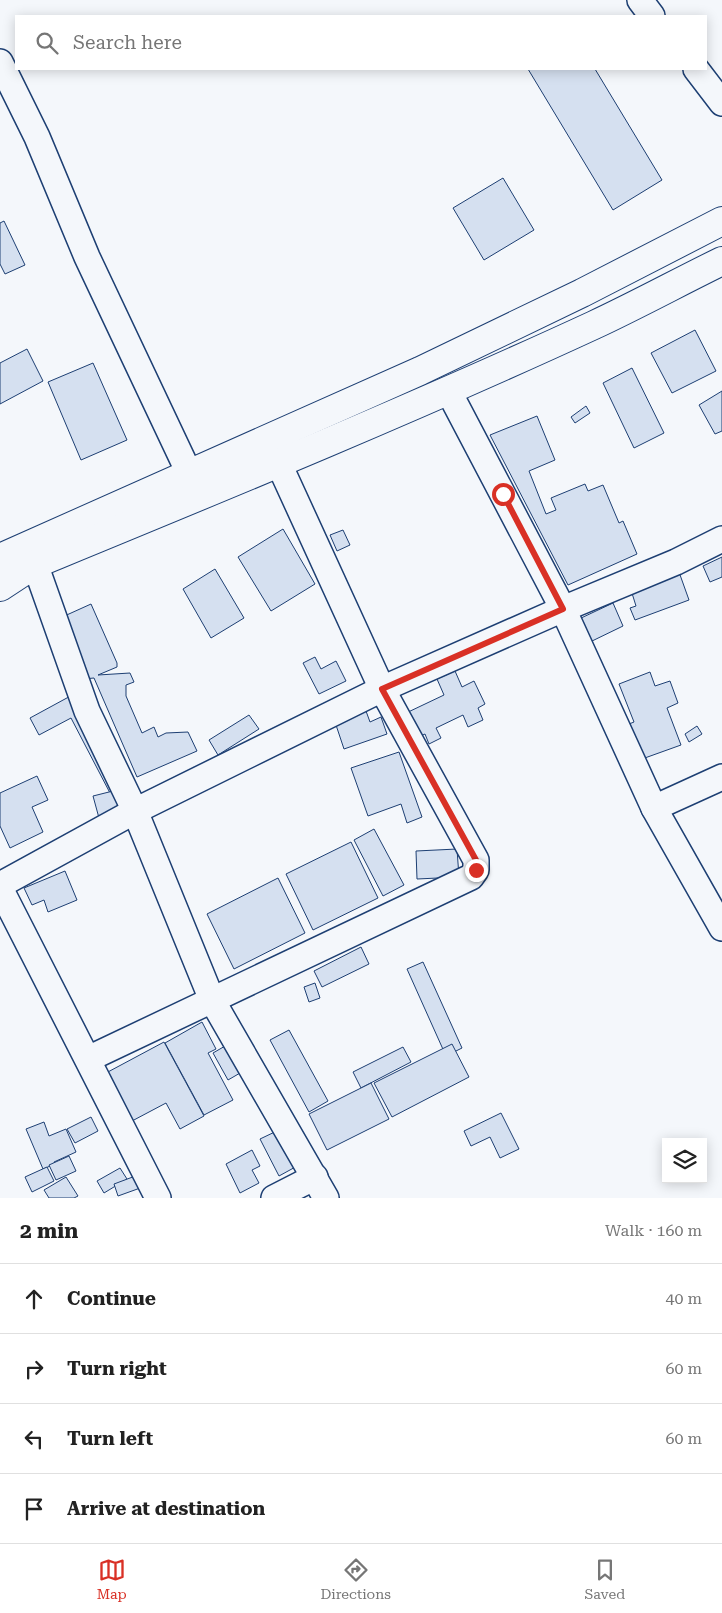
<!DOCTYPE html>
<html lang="en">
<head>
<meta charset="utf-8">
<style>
	:root { --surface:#fff; --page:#f2f2f2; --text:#222; --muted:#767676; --line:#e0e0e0; --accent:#d93025 }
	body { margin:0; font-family:"Roboto Serif",serif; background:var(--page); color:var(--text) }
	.controls { position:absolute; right:15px; bottom:15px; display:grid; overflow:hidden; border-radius:0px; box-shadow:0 2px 12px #0003 }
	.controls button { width:45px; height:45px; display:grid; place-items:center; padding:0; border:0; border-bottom:1px solid var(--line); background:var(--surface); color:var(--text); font:25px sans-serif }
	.stop { position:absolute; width:15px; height:15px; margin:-11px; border:4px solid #d93025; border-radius:50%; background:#fff }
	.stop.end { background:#d93025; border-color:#fff; box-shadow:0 1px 5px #0008 }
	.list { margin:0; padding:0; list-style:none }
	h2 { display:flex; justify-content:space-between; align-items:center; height:65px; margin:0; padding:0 20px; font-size:21px }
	h2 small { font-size:16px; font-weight:400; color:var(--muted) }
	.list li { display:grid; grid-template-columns:32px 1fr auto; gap:15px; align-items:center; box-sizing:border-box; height:70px; padding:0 20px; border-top:1px solid var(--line) }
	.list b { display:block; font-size:19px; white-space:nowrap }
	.list em { font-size:16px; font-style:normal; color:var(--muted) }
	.icon { flex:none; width:28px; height:28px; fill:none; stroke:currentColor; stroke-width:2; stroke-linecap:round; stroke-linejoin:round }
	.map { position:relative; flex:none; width:722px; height:1198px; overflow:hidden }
	.search { position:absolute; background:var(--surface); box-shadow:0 2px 12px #0003; left:15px; right:15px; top:15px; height:55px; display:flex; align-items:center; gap:12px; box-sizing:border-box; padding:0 18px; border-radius:0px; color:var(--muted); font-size:19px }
	.sheet { height:345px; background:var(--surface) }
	nav { display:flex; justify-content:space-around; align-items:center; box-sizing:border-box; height:70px; border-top:1px solid var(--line); background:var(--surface); font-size:14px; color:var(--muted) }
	nav a { display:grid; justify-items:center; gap:2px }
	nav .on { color:var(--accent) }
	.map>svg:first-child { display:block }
</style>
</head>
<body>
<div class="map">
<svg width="722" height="1198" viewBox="0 0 722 1198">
	<rect width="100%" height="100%" fill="#f4f7fb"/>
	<g fill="#d5e0f0" stroke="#1d3f73">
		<path d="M528 69H595L662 180 613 210Z"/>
		<path d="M503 178 534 230 484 260 453 208Z"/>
		<path d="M4 221 25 265 5 274 0 264V223Z"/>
		<path d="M695 330 716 371 672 393 651 353Z"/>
		<path d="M27 349 43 381 0 404V363Z"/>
		<path d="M93 363 127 440 81 460 48 382Z"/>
		<path d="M632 368 664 433 634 448 603 383Z"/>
		<path d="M722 391V431L715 434 699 405Z"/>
		<path d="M586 406 590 413 575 423 571 417Z"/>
		<path d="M537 416 555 460 529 471 546 514 556 510 551 498 585 484 588 491 603 485 619 523 623 521 637 554 568 585 490 435Z"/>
		<path d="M283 529 315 584 271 611 238 557Z"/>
		<path d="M343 530 350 545 337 551 330 535Z"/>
		<path d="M722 557V577L710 582 703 566Z"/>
		<path d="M215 569 244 618 211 638 183 589Z"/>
		<path d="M679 572 689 600 635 620 630 608 636 606 631 590Z"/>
		<path d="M613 603 623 626 590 642 579 619Z"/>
		<path d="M91 604 117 663V667L98 675 130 673 134 682 126 685V696L142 733 154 727 158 737 166 733 188 732 197 751 137 777 94 678 83 679 60 618Z"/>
		<path d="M315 657 321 669 336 661 346 681 319 694 303 663Z"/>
		<path d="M455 671 462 687 474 681 485 704 478 708 483 720 468 727 463 715 436 728 441 738 429 744 425 734 416 738 404 714 444 695 437 679Z"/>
		<path d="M650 672 655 686 670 681 678 703 667 708 681 745 642 759 629 724 634 722 619 684Z"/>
		<path d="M76 693 125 785 110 793 71 718 39 735 30 718Z"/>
		<path d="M366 711 370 722 381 717 387 734 344 749 335 722Z"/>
		<path d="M249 715 259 729 218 755 209 740Z"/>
		<path d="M697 726 702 734 689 742 685 734Z"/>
		<path d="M399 752 422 817 407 823 401 804 368 816 351 768Z"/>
		<path d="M37 776 48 800 32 807 43 832 10 848 0 826V793Z"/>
		<path d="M117 790 123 811 99 818 93 796Z"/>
		<path d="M374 829 404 885 383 896 354 840Z"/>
		<path d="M351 842 378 898 313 930 286 874Z"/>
		<path d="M457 849 459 877 417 879 416 851Z"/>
		<path d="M65 871 77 900 48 912 44 900 32 905 24 888Z"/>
		<path d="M278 878 305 933 234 969 207 914Z"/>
		<path d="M361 947 369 964 322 987 314 971Z"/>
		<path d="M423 962 462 1048 446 1056 407 969Z"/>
		<path d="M315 983 320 998 309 1002 304 987Z"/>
		<path d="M202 1022 216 1049 208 1053 233 1100 204 1115 165 1043Z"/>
		<path d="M289 1030 328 1101 309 1112 270 1040Z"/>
		<path d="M164 1042 204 1116 180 1129 166 1103 132 1121 106 1073Z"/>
		<path d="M232 1042 247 1069 228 1080 213 1053Z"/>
		<path d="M452 1044 469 1077 392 1117 374 1083Z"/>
		<path d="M403 1047 411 1062 361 1088 353 1072Z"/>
		<path d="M371 1083 389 1119 327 1150 309 1114Z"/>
		<path d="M501 1113 519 1149 500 1158 490 1137 471 1146 464 1131Z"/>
		<path d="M91 1117 98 1131 75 1143 67 1129Z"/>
		<path d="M44 1122 49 1136 66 1129 76 1152 54 1162 55 1164 43 1169 26 1129Z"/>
		<path d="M281 1129 299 1165 279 1176 260 1139Z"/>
		<path d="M252 1150 260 1166 252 1170 259 1183 240 1193 226 1164Z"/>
		<path d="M69 1156 76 1171 56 1180 49 1165Z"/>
		<path d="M47 1167 54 1181 32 1192 25 1177Z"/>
		<path d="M120 1168 127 1179 104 1193 97 1181Z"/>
		<path d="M138 1175 143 1187 118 1196 114 1184Z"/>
		<path d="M66 1177 78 1196 74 1198H49L44 1190Z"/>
	</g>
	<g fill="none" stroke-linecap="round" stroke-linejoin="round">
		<defs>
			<g id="minor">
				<path d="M640 0 652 16"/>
				<path d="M0 62 37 137 87 257 189 473"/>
				<path d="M696 69 722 103"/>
				<path d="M448 390 563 609 654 808 722 928"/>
				<path d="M35 564 87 711 135 811 212 1000 326 1198"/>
				<path d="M654 808 722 777"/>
				<path d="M0 885 135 811 382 689 563 609 676 562 722 539"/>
				<path d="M0 888 158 1198"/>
				<path d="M88 1059 471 877 476 870V860L382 689 279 464"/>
				<path d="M274 1198 315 1177"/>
			</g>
			<g id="highway">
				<path d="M0 558 420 371 582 293 722 221"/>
				<path d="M0 587 35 564C222 487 410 410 594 325 637 305 679 282 722 261"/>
			</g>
		</defs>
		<use href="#minor" stroke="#1d3f73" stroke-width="28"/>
		<use href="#highway" stroke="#1d3f73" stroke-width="30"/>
		<use href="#minor" stroke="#f4f7fb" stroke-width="25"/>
		<use href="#highway" stroke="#f4f7fb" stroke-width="28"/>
	</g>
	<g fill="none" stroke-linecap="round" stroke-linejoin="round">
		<path stroke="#d93025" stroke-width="6" d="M476 870V860L382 689 563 609 503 494"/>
	</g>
</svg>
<div class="controls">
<button><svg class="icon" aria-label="layers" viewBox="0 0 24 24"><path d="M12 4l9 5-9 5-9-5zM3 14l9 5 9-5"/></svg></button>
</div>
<div class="stop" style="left:503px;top:494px"></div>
<div class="stop end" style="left:476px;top:870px"></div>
<div class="search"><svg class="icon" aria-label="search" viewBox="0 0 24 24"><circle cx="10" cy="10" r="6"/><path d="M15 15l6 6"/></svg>Search here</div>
</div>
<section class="sheet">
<h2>2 min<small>Walk · 160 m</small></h2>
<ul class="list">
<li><svg class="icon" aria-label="ahead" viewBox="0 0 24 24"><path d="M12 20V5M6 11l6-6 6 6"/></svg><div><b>Continue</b></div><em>40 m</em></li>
<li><svg class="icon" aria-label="right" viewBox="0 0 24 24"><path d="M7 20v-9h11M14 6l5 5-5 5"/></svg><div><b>Turn right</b></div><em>60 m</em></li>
<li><svg class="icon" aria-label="left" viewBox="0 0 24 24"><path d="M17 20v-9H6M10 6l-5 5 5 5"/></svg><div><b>Turn left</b></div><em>60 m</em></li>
<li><svg class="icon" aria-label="arrive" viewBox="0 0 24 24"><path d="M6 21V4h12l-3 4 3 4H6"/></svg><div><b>Arrive at destination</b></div></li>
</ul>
</section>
<nav>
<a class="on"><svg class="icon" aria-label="map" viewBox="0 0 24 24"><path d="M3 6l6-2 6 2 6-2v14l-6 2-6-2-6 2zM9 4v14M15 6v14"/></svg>Map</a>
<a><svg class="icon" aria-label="directions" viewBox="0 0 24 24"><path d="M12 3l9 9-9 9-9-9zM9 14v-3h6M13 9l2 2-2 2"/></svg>Directions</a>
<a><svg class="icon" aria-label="saved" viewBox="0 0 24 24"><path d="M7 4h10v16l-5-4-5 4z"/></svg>Saved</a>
</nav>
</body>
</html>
